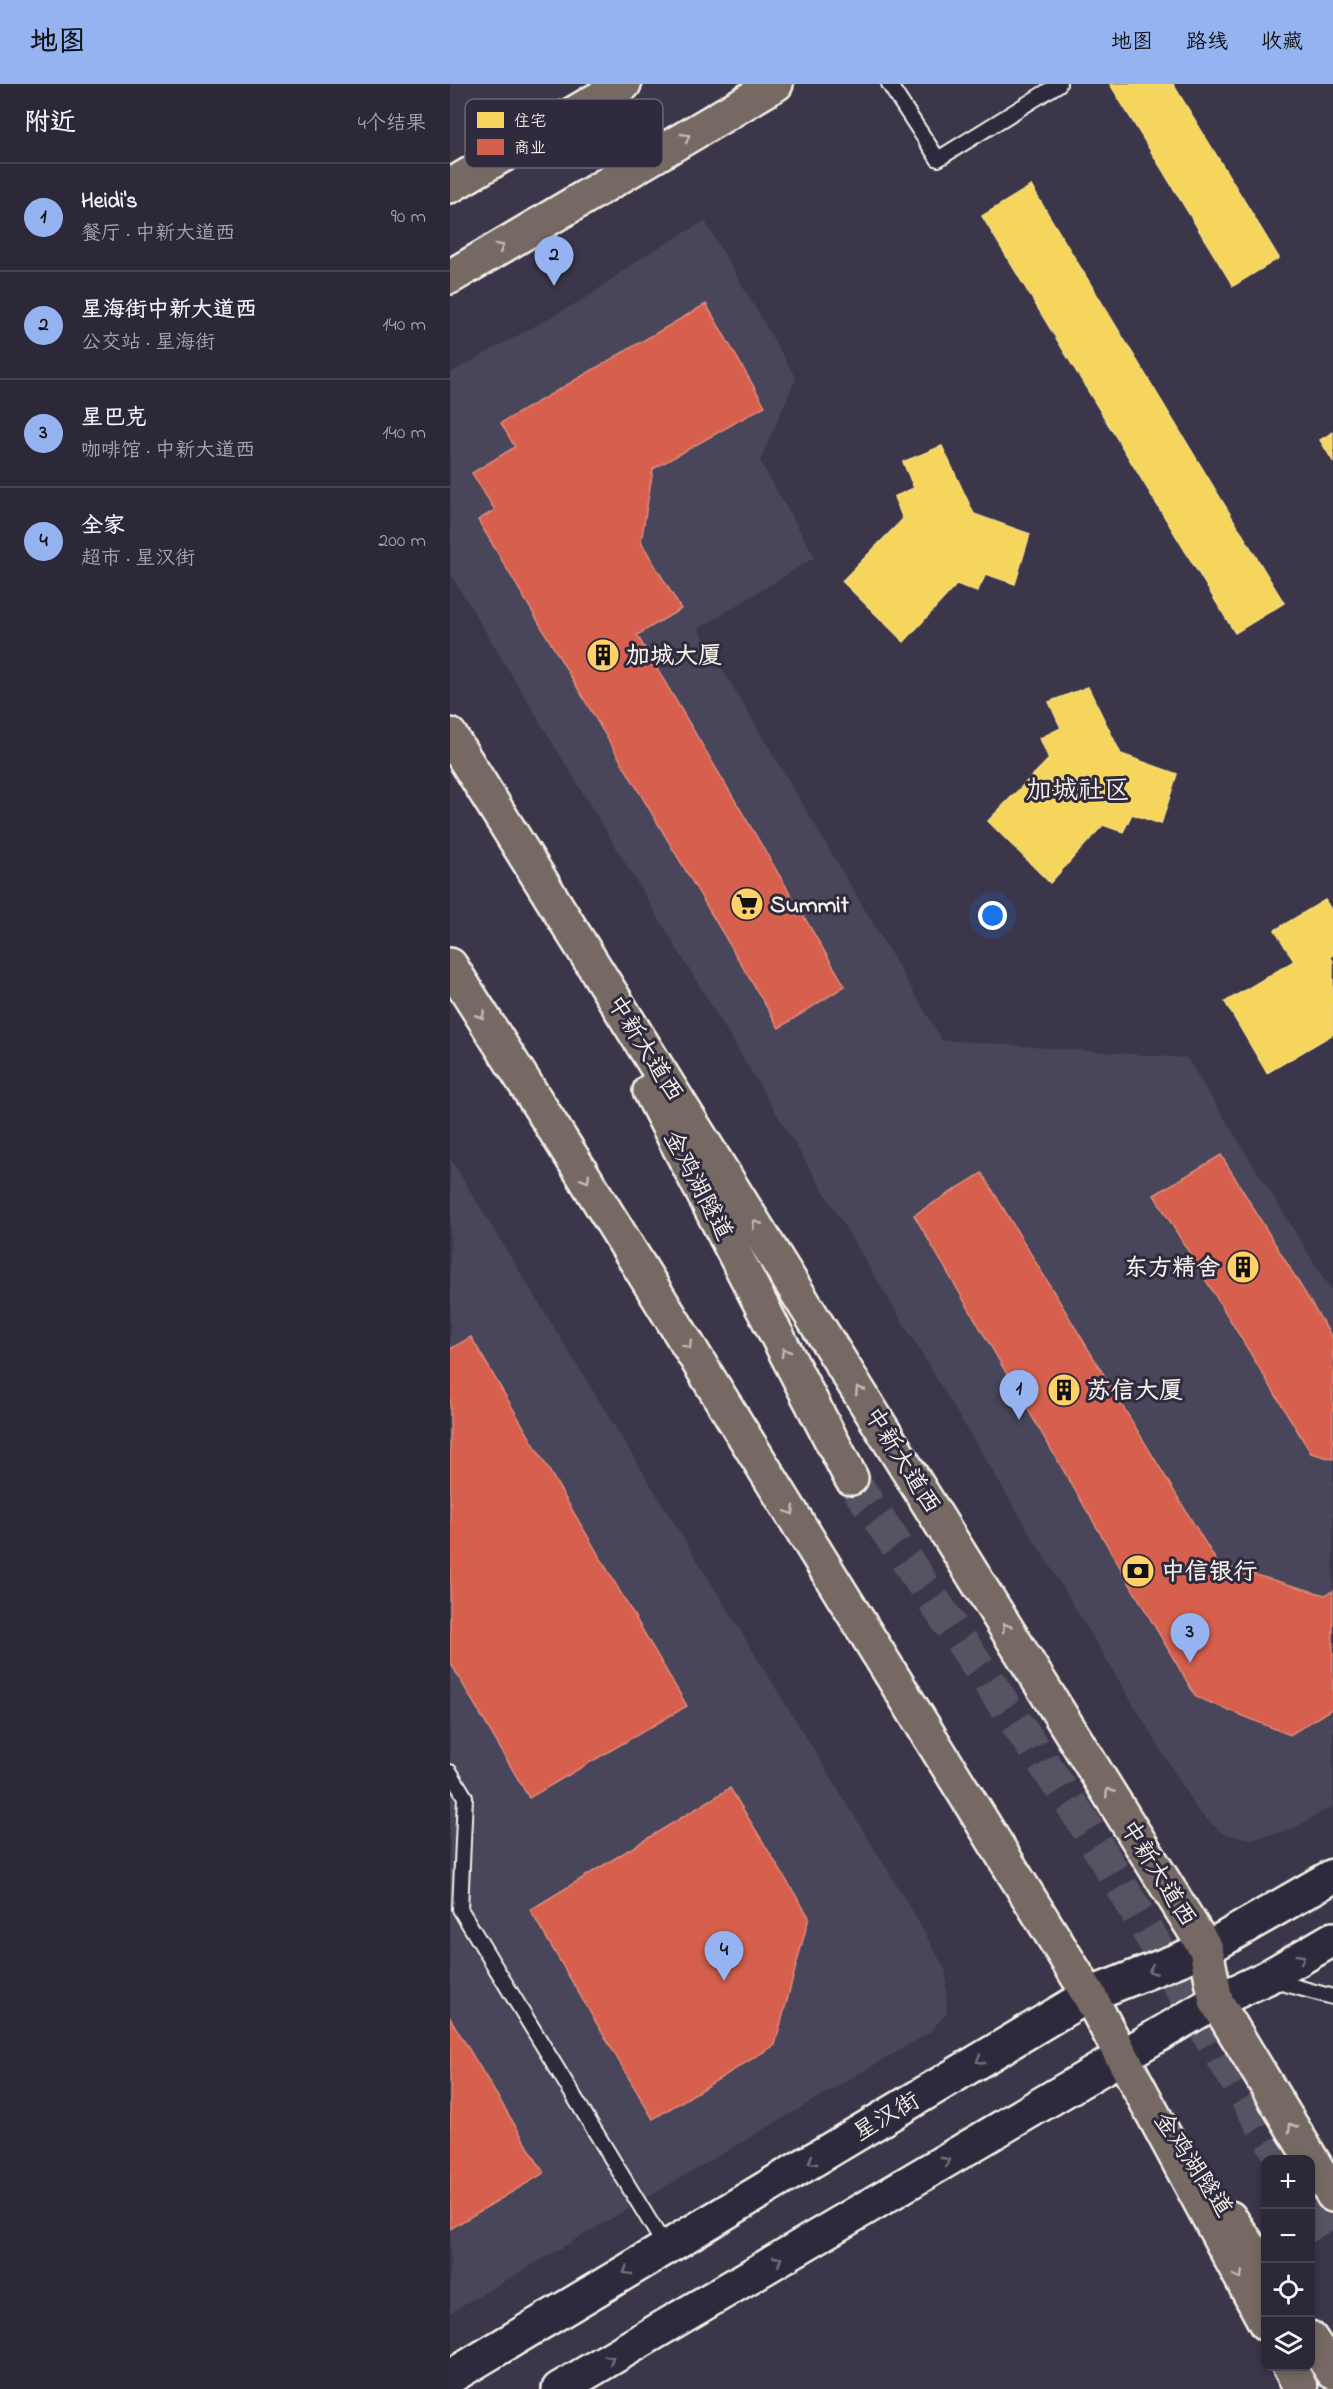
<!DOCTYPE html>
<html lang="zh">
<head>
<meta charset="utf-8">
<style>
	:root { --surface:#2c2838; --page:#383443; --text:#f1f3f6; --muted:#a6a6ae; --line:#484453; --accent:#95b2f1 }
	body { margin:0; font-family:"Indie Flower","LXGW WenKai TC",sans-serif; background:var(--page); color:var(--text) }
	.controls { position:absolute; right:18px; bottom:18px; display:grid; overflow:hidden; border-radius:12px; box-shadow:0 3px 9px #0003 }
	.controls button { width:54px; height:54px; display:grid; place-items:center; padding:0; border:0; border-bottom:2px solid var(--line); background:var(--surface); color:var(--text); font:30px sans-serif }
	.you { position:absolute; left:543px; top:832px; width:21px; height:21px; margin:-15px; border:4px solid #fff; border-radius:50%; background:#1a73e8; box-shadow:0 0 0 9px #1a73e833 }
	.badge { display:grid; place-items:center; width:39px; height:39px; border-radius:50%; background:var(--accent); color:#111; font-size:20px; font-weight:700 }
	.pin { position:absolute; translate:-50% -50px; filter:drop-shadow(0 2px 3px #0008) }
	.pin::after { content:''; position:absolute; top:32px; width:21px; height:18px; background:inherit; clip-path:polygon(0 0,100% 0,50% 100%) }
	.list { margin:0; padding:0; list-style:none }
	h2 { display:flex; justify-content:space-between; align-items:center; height:78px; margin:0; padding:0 24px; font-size:26px }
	h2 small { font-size:20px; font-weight:400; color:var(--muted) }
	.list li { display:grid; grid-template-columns:39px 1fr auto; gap:18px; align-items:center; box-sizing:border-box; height:108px; padding:0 24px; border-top:2px solid var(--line) }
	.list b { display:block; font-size:22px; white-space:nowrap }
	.list p { margin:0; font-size:20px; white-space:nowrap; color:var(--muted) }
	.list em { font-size:20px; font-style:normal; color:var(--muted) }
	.icon { flex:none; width:33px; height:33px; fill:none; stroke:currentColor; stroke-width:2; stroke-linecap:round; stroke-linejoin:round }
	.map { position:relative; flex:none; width:883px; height:2305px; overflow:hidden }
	header { display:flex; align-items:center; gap:36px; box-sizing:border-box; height:84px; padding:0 30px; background:var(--accent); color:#111 }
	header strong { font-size:28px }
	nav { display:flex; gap:33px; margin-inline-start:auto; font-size:21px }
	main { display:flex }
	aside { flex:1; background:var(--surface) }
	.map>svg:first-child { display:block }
</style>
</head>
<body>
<header>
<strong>地图</strong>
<nav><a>地图</a><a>路线</a><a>收藏</a></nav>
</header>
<main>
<aside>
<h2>附近<small>4个结果</small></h2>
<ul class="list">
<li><span class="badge">1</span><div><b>Heidi's</b><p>餐厅 · 中新大道西</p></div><em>90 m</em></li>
<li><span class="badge">2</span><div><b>星海街中新大道西</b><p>公交站 · 星海街</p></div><em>140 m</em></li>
<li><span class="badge">3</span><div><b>星巴克</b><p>咖啡馆 · 中新大道西</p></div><em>140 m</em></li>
<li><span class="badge">4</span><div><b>全家</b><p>超市 · 星汉街</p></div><em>200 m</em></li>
</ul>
</aside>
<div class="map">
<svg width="883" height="2305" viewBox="0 0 883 2305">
	<rect width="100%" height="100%" fill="#3b364a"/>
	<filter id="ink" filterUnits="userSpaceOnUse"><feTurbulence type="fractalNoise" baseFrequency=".0167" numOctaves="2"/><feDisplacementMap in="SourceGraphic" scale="12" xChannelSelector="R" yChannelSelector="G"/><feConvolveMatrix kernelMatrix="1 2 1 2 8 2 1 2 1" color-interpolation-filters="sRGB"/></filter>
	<g filter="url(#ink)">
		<g fill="#49445a">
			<path d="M255 137 346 294 310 377 365 473 249 545 492 956 737 974 883 1209V1722L843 1745 803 1755 773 1750 747 1726 0 489V289L139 212 192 173Z"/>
			<path d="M0 1074 459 1821 496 1887 497 1929 479 1949 0 2229Z"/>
		</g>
		<g fill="#f6d55c" stroke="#f5dd86" stroke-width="1.5">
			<path d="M660 0H723L829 174 783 202Z"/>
			<path d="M581 102 834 519 785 549 532 132Z"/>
			<path d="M883 348V377L870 356Z"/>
			<path d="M492 362 524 430 580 450 565 500 536 490 527 508 507 500 454 558 392 497 453 435 444 413 464 404 453 378Z"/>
			<path d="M638 603 671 670 727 690 711 740 682 730 673 748 653 741 600 799 538 737 599 675 590 654 611 644 599 618Z"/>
			<path d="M875 816 883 829V871L880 872 883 877V950L817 989 775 918 844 877 825 846Z"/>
		</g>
		<g fill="#d6604d" stroke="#df8c7c" stroke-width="1.5">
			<path d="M256 220 315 322 203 385 191 458 231 525 187 551 395 902 329 944 28 436 45 426 22 389 65 363 51 339Z"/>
			<path d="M771 1071 883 1255V1375L861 1369 704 1111Z"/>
			<path d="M532 1089 768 1480 875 1511 883 1507V1624L840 1651 746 1613 464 1131Z"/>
			<path d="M21 1253 237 1622 79 1714 0 1578V1265Z"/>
			<path d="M280 1704 359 1833 325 1961 203 2035 80 1826Z"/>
			<path d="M0 1934 94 2089 0 2145Z"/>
		</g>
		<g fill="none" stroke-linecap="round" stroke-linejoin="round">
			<g stroke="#575262" stroke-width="33" stroke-dasharray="33 16" stroke-linecap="butt">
				<path d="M401 1394 632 1736 833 2076"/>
				<path d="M860 2121 883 2159"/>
			</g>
			<defs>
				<g id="lane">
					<path d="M439 0 488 75 609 0"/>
					<path d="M0 1688 15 1713 10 1825 216 2164"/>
					<path d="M821 1896 883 1913"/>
				</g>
				<g id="secondary">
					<path d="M0 2293 639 1911 756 1865 883 1792"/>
					<path d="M109 2305 766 1917 816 1894 883 1855"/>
				</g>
				<g id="primary">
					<path d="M0 102 174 0"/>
					<path d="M0 193 326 0"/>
					<path d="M0 651 756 1865 766 1917 883 2111"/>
					<path d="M0 881 130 1086 639 1911 816 2240"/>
					<path d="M200 1007 401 1394"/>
					<path d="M780 2134 816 2187"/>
					<path d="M860 2254 883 2288"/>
					<path d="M839 2282 851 2305"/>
				</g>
			</defs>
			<use href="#lane" stroke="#f4f1e8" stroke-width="18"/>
			<use href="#secondary" stroke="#f4f1e8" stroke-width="38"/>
			<use href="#primary" stroke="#f4f1e8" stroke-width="38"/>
			<use href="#lane" stroke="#2f2a3d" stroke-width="14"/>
			<use href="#secondary" stroke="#2f2a3d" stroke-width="33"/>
			<use href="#primary" stroke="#766964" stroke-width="33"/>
		</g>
		<defs><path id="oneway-chevron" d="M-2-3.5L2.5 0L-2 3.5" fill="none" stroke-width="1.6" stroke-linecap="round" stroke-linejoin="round" transform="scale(1.5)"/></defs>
		<g stroke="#c2bbb3">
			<use href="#oneway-chevron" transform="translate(236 53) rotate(-31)"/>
			<use href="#oneway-chevron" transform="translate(50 163) rotate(-31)"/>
			<use href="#oneway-chevron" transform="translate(31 931) rotate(58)"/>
			<use href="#oneway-chevron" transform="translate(136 1095) rotate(58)"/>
			<use href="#oneway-chevron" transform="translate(306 1140) rotate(-122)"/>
			<use href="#oneway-chevron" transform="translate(238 1261) rotate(58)"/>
			<use href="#oneway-chevron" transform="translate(335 1268) rotate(-118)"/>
			<use href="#oneway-chevron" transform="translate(409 1306) rotate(-122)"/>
			<use href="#oneway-chevron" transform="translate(341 1427) rotate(58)"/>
			<use href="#oneway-chevron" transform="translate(556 1543) rotate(-122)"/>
			<use href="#oneway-chevron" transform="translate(659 1708) rotate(-122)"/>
			<use href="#oneway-chevron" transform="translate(842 2043) rotate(-121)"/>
			<use href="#oneway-chevron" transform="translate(789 2191) rotate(62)"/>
		</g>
		<g stroke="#747079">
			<use href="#oneway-chevron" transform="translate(851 1874) rotate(-30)"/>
			<use href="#oneway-chevron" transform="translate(702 1886) rotate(158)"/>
			<use href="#oneway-chevron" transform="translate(530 1976) rotate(149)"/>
			<use href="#oneway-chevron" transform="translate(362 2077) rotate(149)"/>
			<use href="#oneway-chevron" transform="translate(496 2077) rotate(-30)"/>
			<use href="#oneway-chevron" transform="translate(328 2176) rotate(-30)"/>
			<use href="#oneway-chevron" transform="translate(177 2187) rotate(149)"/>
			<use href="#oneway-chevron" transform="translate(160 2275) rotate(-30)"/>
		</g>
	</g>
	<defs>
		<symbol id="building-disc" viewBox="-11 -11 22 22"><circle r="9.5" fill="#ffd166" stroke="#2f2a3d"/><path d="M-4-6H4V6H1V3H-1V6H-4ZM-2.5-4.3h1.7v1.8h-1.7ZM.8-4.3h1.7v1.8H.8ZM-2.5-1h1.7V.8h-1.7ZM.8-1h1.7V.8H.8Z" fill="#111"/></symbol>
		<symbol id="supermarket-disc" viewBox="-11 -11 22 22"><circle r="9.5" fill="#ffd166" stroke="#2f2a3d"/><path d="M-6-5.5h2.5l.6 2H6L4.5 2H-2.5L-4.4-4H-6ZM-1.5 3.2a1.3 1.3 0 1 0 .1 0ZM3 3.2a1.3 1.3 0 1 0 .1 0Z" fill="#111"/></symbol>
		<symbol id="bank-disc" viewBox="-11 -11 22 22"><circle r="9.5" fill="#ffd166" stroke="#2f2a3d"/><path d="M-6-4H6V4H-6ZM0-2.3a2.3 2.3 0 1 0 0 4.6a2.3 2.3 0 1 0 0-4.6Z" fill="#111"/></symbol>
	</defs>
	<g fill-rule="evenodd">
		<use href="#building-disc" x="134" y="552" width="38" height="38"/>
		<use href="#supermarket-disc" x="278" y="801" width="38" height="38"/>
		<use href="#building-disc" x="774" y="1164" width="38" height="38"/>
		<use href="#building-disc" x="595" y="1287" width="38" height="38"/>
		<use href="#bank-disc" x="669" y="1468" width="38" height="38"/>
	</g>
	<g text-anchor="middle" stroke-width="6" stroke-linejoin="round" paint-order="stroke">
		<g font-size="24" font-weight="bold" fill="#f4f1e8" stroke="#2f2a3d" text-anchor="start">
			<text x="176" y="579">加城大厦</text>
			<text x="320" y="828">Summit</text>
			<text x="770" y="1191" text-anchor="end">东方精舍</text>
			<text x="637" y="1314">苏信大厦</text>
			<text x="711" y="1495">中信银行</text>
		</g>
		<g font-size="24" fill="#f4f1e8" stroke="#2f2a3d">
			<text transform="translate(196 964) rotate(58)" y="8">中新大道西</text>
			<text transform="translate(249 1101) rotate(62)" y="8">金鸡湖隧道</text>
			<text transform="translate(453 1376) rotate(58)" y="8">中新大道西</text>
			<text transform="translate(709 1789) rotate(58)" y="8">中新大道西</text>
			<text transform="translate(436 2032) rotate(-31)" y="8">星汉街</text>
			<text transform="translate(744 2080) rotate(56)" y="8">金鸡湖隧道</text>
		</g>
		<g font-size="26" fill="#f4f1e8" stroke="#2f2a3d">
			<text x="628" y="714">加城社区</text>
		</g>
	</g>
	<rect x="15" y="15" width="198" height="69" rx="9" fill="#2f2a3d" stroke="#6a6670" stroke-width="1.5"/>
	<rect x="27" y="28" width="27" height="16" fill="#f6d55c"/>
	<rect x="27" y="55" width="27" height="16" fill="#d6604d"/>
	<g font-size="16" fill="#f4f1e8">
		<text x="64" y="42">住宅</text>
		<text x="64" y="69">商业</text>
	</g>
</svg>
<div class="controls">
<button>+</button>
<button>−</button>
<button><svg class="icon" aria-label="locate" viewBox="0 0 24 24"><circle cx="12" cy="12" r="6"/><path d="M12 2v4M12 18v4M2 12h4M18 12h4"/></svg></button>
<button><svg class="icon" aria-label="layers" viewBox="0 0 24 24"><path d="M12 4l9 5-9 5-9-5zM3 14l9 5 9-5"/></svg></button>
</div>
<div class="you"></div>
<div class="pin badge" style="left:569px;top:1336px">1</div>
<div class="pin badge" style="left:104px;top:202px">2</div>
<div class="pin badge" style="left:740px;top:1579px">3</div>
<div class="pin badge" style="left:274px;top:1897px">4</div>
</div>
</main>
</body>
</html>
